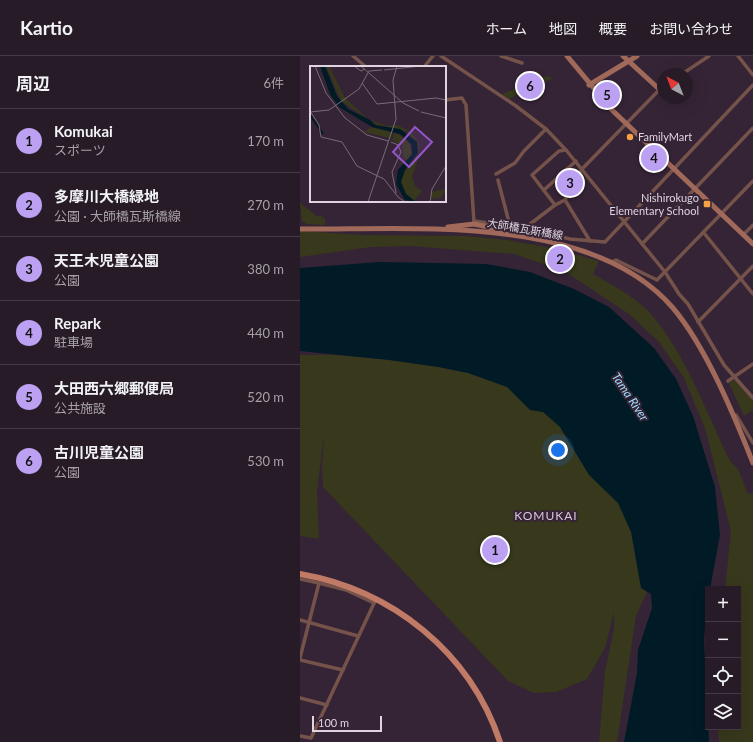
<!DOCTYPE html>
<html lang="ja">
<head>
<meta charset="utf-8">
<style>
	:root { --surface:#281b28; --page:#342834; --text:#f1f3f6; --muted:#a5a1a8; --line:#443945; --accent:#bca0f2 }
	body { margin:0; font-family:Lato,"Noto Sans JP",sans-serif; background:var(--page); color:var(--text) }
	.controls { position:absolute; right:12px; bottom:12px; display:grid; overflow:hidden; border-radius:0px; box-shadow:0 4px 16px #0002 }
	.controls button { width:36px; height:36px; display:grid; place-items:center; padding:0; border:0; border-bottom:1px solid var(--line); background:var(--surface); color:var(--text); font:20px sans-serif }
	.compass { position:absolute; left:357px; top:12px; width:36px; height:36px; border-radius:50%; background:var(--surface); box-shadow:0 4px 16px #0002; rotate:318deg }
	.scale { position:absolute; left:12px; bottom:10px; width:70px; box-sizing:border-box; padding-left:4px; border:2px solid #dfd4df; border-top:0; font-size:11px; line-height:14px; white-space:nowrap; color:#dfd4df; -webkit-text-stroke:3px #352435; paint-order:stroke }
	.you { position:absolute; left:258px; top:394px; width:14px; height:14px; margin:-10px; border:3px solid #fff; border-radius:50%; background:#1a73e8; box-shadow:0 0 0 6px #1a73e833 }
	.badge { display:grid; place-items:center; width:26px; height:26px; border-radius:50%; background:var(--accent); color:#111; font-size:13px; font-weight:700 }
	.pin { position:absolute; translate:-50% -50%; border:2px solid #fff; box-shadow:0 1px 4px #0006 }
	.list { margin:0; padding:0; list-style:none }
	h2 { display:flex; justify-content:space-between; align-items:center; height:52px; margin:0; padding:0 16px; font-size:17px }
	h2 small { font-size:13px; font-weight:400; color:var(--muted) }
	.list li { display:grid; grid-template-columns:26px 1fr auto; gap:12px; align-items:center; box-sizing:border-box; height:64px; padding:0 16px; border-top:1px solid var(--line) }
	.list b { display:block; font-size:15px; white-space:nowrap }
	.list p { margin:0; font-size:13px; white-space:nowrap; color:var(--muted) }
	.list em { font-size:13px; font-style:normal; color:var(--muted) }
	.icon { flex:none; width:22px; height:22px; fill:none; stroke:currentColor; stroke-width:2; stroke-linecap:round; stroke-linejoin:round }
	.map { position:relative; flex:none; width:453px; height:686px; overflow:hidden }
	header { display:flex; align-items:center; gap:24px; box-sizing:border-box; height:56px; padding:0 20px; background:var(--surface); border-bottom:1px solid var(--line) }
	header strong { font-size:19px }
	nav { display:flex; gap:22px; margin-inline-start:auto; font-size:14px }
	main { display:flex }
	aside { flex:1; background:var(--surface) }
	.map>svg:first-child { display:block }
</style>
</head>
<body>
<header>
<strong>Kartio</strong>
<nav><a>ホーム</a><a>地図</a><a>概要</a><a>お問い合わせ</a></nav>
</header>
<main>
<aside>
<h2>周辺<small>6件</small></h2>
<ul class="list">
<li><span class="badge">1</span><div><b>Komukai</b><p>スポーツ</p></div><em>170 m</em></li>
<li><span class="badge">2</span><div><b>多摩川大橋緑地</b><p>公園 · 大師橋瓦斯橋線</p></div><em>270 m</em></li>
<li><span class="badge">3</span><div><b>天王木児童公園</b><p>公園</p></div><em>380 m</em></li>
<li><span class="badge">4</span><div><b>Repark</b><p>駐車場</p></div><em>440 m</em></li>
<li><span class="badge">5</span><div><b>大田西六郷郵便局</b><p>公共施設</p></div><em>520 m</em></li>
<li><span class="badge">6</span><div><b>古川児童公園</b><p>公園</p></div><em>530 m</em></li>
</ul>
</aside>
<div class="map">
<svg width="453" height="686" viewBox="0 0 453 686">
	<rect width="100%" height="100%" fill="#352435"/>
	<g fill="#37381c">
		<path d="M247 20 253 22 209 43 202 38Z"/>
		<path d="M0 147 18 161 20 159 25 163V169L7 168 2 165Z"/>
		<path d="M0 175 63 179 166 180 207 184 252 192 299 205 293 218C312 229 336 241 351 258 387 300 406 356 430 405L438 413 448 438 453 437V686H419L418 671H438V533H425L431 475 405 372 384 322 359 286 329 258 264 215 214 198 110 190 71 191 0 201Z"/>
		<path d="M0 299H35L170 310 298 360 349 500 346 538 336 560 317 686H299L305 615 314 573V556L305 592 287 623 256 636 234 637 208 625 23 431 22 415 24 379 17 436 19 483 0 480Z"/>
		<path d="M435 323 453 345V354L444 360 429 327Z"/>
	</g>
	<path fill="#001a26" d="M80 206 186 208 230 216 274 233 309 251 354 292 376 323 393 360 415 431 420 479 410 533H408L404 584 409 686H324L337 617 338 594 352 552 351 538 341 532 331 476 318 447 289 419 260 371 243 356 230 354 207 331 168 317 138 311 89 304 0 295V212Z"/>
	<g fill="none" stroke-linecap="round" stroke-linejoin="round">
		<g stroke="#76534a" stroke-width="3.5">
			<path d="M53 0 66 11"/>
			<path d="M141 0 216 50 246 73 266 94 365 216 379 238 388 248 424 309 453 342"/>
			<path d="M201 0 222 7"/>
			<path d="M438 0 453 19"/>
			<path d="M124 11 133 0"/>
			<path d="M382 18 409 0"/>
			<path d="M145 44 162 42 166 49 174 166"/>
			<path d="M196 118 215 107 224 95 246 73"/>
			<path d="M198 124 210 170"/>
			<path d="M244 134 276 105"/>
			<path d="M265 144 290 185"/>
			<path d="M255 149 232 119 259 95 266 94"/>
			<path d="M174 165 225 172 270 183 305 186 453 29"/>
			<path d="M225 172 255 149 265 144 282 113 363 30"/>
			<path d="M404 177 453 238"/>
			<path d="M443 179 453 169"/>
			<path d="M342 188 453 72"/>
			<path d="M311 206 316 204 357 224 453 125"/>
			<path d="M398 266 453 210"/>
			<path d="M428 325 453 308"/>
			<path d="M433 360 436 359 453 387"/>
			<path d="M0 523 19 527 0 602"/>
			<path d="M19 527 46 534 74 547"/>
			<path d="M0 564 58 580"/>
			<path d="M0 604 43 614"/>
			<path d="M0 642 27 649"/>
			<path d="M0 680 11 682 76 543"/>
		</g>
		<g stroke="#a0695a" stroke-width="5">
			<path d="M267 0 312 54 453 188"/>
			<path d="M323 0 359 33"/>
			<path d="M289 29 337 0"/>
			<path d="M148 171 174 168 202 174 203 177"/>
			<path d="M0 173C113 174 291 157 373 252 406 291 434 359 453 407"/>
		</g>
		<path stroke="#c07a66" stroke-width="6" d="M0 518C92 534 170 596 200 686"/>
	</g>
	<g fill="#f5a345" stroke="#352435" stroke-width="1.5">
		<circle cx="330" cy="81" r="4"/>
		<rect x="403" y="144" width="8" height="8" rx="2"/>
	</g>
	<g text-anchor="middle" stroke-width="4" stroke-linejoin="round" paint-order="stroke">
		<g font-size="11" fill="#dfd4df" stroke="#352435" text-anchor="start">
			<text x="338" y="85">FamilyMart</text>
			<text x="399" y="146" text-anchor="end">Nishirokugo<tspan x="399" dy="13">Elementary School</tspan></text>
		</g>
		<g font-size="11" fill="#dfd4df" stroke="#352435">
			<text transform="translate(225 173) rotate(10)" y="4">大師橋瓦斯橋線</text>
		</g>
		<g font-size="12" font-style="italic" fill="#9bddfd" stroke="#352435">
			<text transform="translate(330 341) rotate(56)" y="4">Tama River</text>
		</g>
		<g font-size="12" letter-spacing="1" fill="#dbc6db" stroke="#352435">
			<text x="246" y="464">KOMUKAI</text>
		</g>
	</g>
	<g transform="translate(10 10)">
		<rect width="136" height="136" fill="#352435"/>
		<path d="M16 0H19L35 32 59 54 31 35ZM61 54 77 60 87 59 101 66 110 78 109 84 108 92 109 90 102 111 105 120 112 125 104 135 94 126 91 114 95 104 108 88V77L96 65 67 59ZM61 61 82 66 79 72 54 66ZM84 67 92 70V73L94 70 104 84 102 90 90 99 89 98 96 93 93 90 92 78 90 79 82 74ZM136 123 131 132 121 133V126Z" fill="#37381c"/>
		<path d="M10 0H15L27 30 38 43 60 54 65 59 90 63 107 76 108 87 95 104 91 116 96 128 106 136 95 134 86 118 88 104 102 88 101 78 90 68 62 61 29 41 20 28Z" fill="#001a26"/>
		<path fill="none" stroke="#001a26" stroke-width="2" d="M0 49 13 68"/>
		<path fill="none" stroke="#796a79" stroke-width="1" d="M5 0 16 27 35 52 57 69 78 75M44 0 51 5 55 3M51 0 93 37 109 45M74 4 111 0M52 17 67 38 126 32 136 34M0 45 9 59 11 71 32 76 47 100 74 113 88 131 95 136M0 46 19 44 49 23 59 5 72 4M111 46 136 52M81 76 88 79 91 86 82 106 86 127M58 136 86 53 83 14 87 0M120 136 122 123 136 100"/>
		<path fill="#9456c7" fill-opacity="0.15" stroke="#9456c7" stroke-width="2" d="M105 61 122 76 99 101 83 86Z"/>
		<rect width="136" height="136" fill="none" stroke="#dfd4df" stroke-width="2"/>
	</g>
</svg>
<div class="controls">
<button>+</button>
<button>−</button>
<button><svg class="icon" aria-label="locate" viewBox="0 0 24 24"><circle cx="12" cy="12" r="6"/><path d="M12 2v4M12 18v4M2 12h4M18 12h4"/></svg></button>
<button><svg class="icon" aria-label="layers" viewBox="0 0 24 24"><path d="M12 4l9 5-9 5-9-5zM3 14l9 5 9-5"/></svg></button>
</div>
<svg class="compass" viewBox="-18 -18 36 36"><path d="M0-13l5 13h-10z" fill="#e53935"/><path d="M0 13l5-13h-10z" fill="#a5a1a8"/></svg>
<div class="scale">100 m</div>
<div class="you"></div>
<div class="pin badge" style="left:195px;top:494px">1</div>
<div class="pin badge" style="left:260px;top:203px">2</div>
<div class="pin badge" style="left:270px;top:127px">3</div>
<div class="pin badge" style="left:354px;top:102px">4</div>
<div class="pin badge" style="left:307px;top:39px">5</div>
<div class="pin badge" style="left:230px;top:30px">6</div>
</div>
</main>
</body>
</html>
